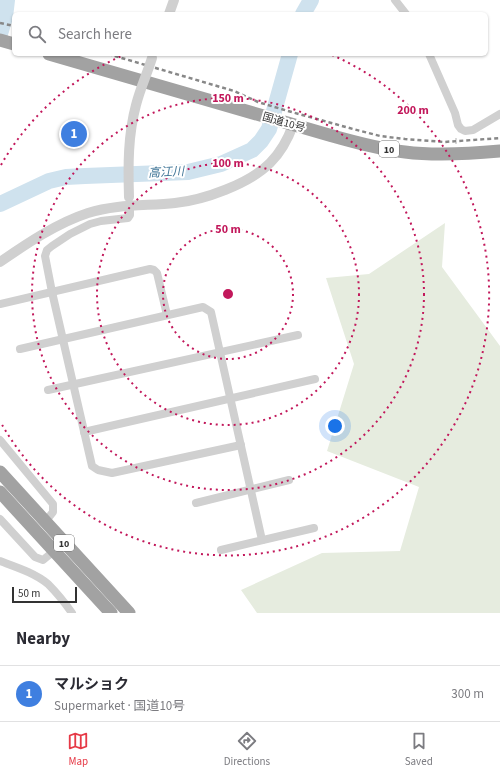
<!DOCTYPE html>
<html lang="en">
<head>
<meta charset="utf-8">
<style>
	:root { --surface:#fff; --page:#f7f7f7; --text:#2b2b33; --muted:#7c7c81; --line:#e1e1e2; --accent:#e63946 }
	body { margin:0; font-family:"Source Sans 3","Noto Sans JP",sans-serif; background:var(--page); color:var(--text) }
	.scale { position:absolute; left:12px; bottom:10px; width:65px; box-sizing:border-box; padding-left:4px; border:2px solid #333; border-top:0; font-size:11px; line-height:14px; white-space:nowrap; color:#333; -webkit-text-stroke:3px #fff; paint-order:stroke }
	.you { position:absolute; left:335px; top:426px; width:14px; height:14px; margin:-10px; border:3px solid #fff; border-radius:50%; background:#1a73e8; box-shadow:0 0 0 6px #1a73e833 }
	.badge { display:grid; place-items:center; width:26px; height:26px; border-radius:50%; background:var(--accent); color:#fff; font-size:13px; font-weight:700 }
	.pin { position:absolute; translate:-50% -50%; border:2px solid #fff; box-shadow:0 1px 4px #0006 }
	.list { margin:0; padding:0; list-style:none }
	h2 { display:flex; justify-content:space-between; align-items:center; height:52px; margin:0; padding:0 16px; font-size:17px }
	h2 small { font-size:13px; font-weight:400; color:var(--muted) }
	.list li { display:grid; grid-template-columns:26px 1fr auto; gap:12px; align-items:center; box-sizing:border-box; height:56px; padding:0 16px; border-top:1px solid var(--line) }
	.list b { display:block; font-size:15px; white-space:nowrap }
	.list p { margin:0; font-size:13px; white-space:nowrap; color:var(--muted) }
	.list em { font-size:13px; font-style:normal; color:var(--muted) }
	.icon { flex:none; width:22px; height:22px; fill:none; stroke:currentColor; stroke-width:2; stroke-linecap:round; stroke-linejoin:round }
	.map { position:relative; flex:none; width:500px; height:613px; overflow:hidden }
	.search { position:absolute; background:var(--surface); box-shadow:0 1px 3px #0004; left:12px; right:12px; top:12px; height:44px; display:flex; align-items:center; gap:10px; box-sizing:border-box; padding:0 14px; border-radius:6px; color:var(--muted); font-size:15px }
	.sheet { height:108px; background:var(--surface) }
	nav { display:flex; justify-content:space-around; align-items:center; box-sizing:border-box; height:56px; border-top:1px solid var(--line); background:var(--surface); font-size:11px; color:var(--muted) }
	nav a { display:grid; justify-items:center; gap:2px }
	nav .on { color:var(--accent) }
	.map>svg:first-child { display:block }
</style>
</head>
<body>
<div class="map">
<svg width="500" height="613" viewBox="0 0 500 613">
	<rect width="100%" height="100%" fill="#fff"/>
	<path fill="#e6ecdf" d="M445 223 442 267 500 346V613H257L241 590 322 553 400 551 419 487 327 451 354 364 326 278 369 274Z"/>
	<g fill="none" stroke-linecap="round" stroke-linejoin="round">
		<g stroke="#cfe2ee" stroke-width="16">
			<path d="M303 14 311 0"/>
			<path d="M0 34 5 17 7 0"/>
			<path d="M0 204 49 181 66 177 85 176 188 172 221 164 252 150 261 141 269 129 290 54"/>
		</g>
		<path stroke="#cdcdcd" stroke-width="1.5" stroke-dasharray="2 2" stroke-linecap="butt" d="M456 144V136"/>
		<g stroke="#d0d0d0" stroke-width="8">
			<path d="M395 0 406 14"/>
			<path d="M429 54 455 113 458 125 461 129 465 131 473 130 500 114"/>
			<path d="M130 206V215L128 218 101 221 90 224 70 234 52 246 47 250 45 256 52 292 92 466 98 470 112 473 241 445"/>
			<path d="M0 304 150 269 154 270 157 273 167 315"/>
			<path d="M20 349 203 307 211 312 262 540"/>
			<path d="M48 390 298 335"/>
			<path d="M84 432 315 379"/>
			<path d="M0 440 53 504V512L45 522"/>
			<path d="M196 503 289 480"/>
			<path d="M0 519 35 557 43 560 54 551"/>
			<path d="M221 550 314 528"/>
			<path d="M0 561C16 567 35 573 48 584 57 593 65 603 72 613"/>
		</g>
		<g stroke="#d0d0d0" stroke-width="10">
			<path d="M169 14 174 0"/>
			<path d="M0 262C26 244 57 223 88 213 116 204 147 206 175 203 204 200 249 184 270 163 281 152 288 139 293 125"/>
		</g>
		<g stroke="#a2a2a2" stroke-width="13">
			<path d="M0 40 14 44"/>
			<path d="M49 54 329 135C354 142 379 149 405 152 436 156 468 154 500 151"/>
			<path d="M0 472 129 613"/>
			<path d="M0 492 111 613"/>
		</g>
		<g stroke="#888" stroke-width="2.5" stroke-dasharray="4 3" stroke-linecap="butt">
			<path d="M0 23 14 26"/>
			<path d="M108 54 234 91 258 102 288 111 353 129 380 136 405 139 444 142 500 138"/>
		</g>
		<path stroke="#d0d0d0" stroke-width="10" d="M129 197C128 165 128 135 136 105 140 89 147 74 152 58"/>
	</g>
	<g fill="none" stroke="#c2185b" stroke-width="2" stroke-dasharray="2 4">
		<circle cx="228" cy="294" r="65"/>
		<circle cx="228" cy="294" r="131"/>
		<circle cx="228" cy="294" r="196"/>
		<path d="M1 165A261 261 0 0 1 124 55M332 55A261 261 0 1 1 1 423"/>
	</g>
	<g text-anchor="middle" stroke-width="4" stroke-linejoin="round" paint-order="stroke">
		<g fill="#fff" stroke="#707070" stroke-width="1">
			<rect x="379" y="141" width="20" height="16" rx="3"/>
			<rect x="54" y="535" width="20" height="16" rx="3"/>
		</g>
		<g font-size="10" font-weight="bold" fill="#333">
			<text x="389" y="153">10</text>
			<text x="64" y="547">10</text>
		</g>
		<g font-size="11" fill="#333" stroke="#fff">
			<text transform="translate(284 122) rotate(16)" y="4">国道10号</text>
		</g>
		<g font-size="12" font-style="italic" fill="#3f7597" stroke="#fff">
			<text transform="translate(166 172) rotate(-3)" y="4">高江川</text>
		</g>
	</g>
	<circle cx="228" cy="294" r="6" fill="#c2185b" stroke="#fff" stroke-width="2"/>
	<g font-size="12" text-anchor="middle" font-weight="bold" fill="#c2185b" stroke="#fff" stroke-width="4" stroke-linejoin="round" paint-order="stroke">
		<text x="228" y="102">150 m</text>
		<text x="413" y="114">200 m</text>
		<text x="228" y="167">100 m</text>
		<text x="228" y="233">50 m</text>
	</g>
</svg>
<div class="scale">50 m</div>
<div class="you"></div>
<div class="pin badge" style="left:74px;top:134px;background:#3f7fe0">1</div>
<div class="search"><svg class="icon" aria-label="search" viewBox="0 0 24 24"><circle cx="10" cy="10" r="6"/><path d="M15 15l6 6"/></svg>Search here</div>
</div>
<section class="sheet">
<h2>Nearby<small></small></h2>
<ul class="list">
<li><span class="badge" style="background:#3f7fe0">1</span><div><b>マルショク</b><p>Supermarket · 国道10号</p></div><em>300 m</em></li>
</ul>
</section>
<nav>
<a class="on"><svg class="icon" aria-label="map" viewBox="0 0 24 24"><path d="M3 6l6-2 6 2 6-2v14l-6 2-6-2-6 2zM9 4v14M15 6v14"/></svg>Map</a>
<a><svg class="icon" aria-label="directions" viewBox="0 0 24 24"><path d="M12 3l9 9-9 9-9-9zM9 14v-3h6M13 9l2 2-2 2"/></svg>Directions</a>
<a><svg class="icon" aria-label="saved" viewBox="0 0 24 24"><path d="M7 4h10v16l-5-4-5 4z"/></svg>Saved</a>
</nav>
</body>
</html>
